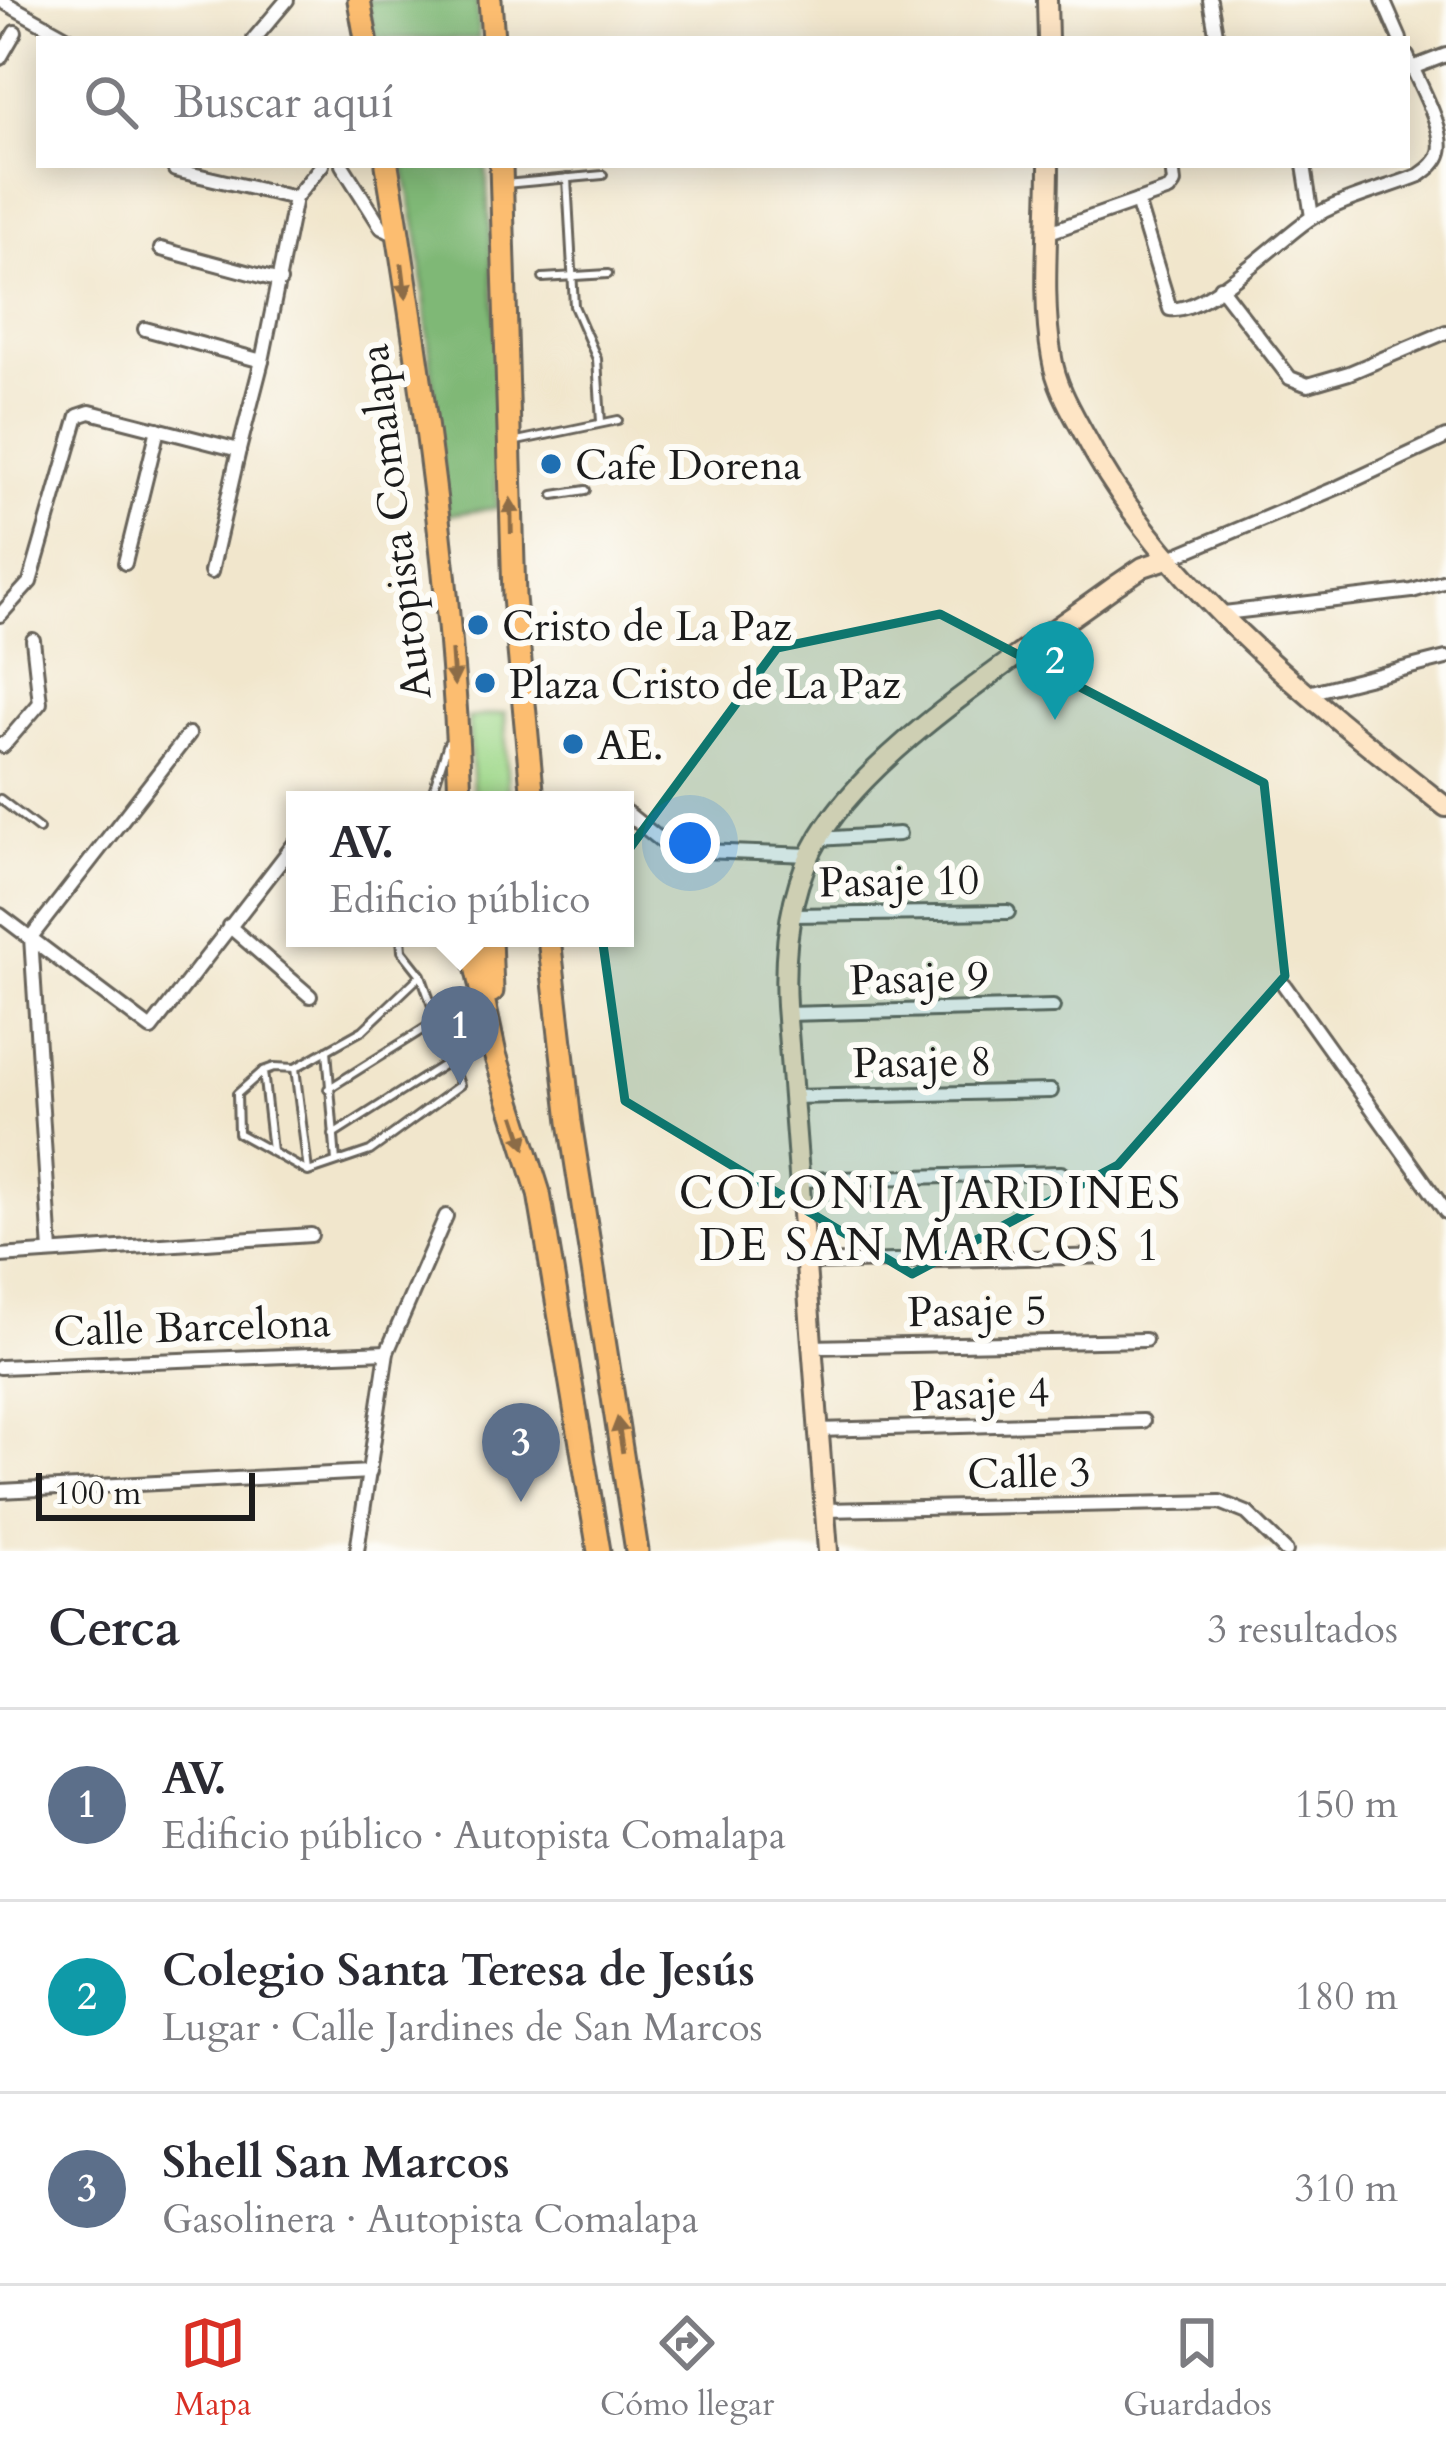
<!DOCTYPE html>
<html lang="es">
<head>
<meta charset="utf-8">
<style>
	:root { --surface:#fff; --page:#f2f2f3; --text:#2b2b33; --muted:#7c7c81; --line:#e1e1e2; --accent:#d93025 }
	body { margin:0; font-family:Cardo,serif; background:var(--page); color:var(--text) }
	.scale { position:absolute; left:36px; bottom:30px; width:219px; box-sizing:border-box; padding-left:12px; border:6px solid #1c1c1c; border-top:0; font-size:33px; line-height:42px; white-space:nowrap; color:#1c1c1c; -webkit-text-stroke:9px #fdfcf7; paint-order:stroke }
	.you { position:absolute; left:690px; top:843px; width:42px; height:42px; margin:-30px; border:9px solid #fff; border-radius:50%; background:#1a73e8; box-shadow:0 0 0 18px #1a73e833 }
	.badge { display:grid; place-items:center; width:78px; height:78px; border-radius:50%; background:var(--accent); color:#fff; font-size:39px; font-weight:700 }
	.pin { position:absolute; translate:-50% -99px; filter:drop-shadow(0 3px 6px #0008) }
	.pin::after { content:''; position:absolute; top:63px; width:42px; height:36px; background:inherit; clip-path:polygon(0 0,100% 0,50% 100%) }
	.popup { position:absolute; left:286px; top:791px; width:348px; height:156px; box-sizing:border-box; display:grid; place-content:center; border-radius:0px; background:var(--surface); filter:drop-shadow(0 3px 9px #0005); font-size:39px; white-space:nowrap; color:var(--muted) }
	.popup b { font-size:45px; color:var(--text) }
	.popup::after { content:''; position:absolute; left:50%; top:100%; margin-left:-24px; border:24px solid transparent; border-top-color:var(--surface) }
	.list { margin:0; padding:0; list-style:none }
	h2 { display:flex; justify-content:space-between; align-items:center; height:156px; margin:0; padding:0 48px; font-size:51px }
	h2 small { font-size:39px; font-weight:400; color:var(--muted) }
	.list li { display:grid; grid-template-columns:78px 1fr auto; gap:36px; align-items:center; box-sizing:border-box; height:192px; padding:0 48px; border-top:3px solid var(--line) }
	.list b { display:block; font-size:45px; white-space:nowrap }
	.list p { margin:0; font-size:39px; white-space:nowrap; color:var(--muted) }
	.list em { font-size:39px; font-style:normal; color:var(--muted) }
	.icon { flex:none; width:66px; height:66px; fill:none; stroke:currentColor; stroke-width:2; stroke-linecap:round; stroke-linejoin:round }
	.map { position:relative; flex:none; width:1446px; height:1551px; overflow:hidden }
	.search { position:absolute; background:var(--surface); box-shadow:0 6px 30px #0003; left:36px; right:36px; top:36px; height:132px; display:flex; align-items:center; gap:30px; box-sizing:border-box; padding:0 42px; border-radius:0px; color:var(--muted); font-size:45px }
	.sheet { height:732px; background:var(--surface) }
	nav { display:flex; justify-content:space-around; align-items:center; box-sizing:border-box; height:168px; border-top:3px solid var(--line); background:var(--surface); font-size:33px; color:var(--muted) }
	nav a { display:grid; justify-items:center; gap:6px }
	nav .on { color:var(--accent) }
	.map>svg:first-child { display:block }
</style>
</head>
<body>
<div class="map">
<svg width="1446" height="1551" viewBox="0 0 1446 1551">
	<rect width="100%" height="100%" fill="#fdfcf7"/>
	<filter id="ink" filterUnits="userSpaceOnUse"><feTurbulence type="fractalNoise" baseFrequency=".00833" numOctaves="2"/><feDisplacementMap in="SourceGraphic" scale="24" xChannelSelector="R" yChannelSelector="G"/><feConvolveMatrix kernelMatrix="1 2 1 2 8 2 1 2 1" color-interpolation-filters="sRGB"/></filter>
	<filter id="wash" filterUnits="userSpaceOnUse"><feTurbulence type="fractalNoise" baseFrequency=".004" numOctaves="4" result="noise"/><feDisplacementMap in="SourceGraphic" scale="48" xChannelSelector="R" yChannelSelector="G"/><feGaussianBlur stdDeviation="2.7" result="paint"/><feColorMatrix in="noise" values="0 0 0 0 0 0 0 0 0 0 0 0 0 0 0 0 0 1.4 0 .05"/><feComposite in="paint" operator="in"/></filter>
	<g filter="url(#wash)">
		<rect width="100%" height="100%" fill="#f1e6cc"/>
		<path fill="#9fd88a" stroke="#5e7a53" stroke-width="3" d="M505 713 508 800H474L468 718Z"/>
		<g fill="#7fb876" stroke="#4e6a49" stroke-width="3">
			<path d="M367 0H477L479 39H375Z"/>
			<path d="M403 165H486L496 337 497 508 446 515 418 237Z"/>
		</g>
	</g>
	<g filter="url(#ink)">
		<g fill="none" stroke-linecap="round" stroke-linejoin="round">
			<defs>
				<g id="service">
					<path d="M567 178 574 306 597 359 601 422"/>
					<path d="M505 184 603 175"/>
					<path d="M543 278 608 274"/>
					<path d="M517 441 618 420"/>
					<path d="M554 495 586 490"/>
					<path d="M0 799 39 829"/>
					<path d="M430 800 448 743"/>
					<path d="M401 938 402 951 421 975 460 1085 370 1151 308 1172 238 1133 237 1094 263 1071 274 1067 295 1068 363 1030 421 975"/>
					<path d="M327 1050 336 1162"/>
					<path d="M295 1068 308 1171"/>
					<path d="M263 1071 272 1151"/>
					<path d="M328 1089 438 1020"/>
					<path d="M333 1135 451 1060"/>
				</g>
				<g id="minor">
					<path d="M0 0 70 39"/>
					<path d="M1210 0 1217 39"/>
					<path d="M1383 0 1400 39"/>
					<path d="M254 39 287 0"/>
					<path d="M0 58 15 32"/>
					<path d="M1412 68 1446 55"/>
					<path d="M342 165 382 228 398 236"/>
					<path d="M1304 165 1312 217"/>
					<path d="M175 170 295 198"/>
					<path d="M1137 201 1170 309C1206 313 1276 242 1308 220 1340 199 1385 189 1420 175 1428 169 1437 163 1440 152 1446 130 1416 78 1407 56"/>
					<path d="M1049 232 1169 190 1174 183 1172 165"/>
					<path d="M161 249 280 281"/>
					<path d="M1220 287 1290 378 1308 385 1349 373 1446 332"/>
					<path d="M145 329 262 361"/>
					<path d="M1170 558 1339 487 1446 437"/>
					<path d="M125 563 158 429"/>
					<path d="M211 572 239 450"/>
					<path d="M1224 613 1412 591 1446 581"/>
					<path d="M0 615 30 582 78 416 90 412 239 450 262 361 295 198 322 165"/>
					<path d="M1304 694 1446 658"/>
					<path d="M0 744 3 746 40 703 33 640"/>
					<path d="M627 813 673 850 812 855"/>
					<path d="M818 839 899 834"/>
					<path d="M0 915 151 1029 295 843"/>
					<path d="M792 915 1008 912"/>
					<path d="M229 926 310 996"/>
					<path d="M1284 985 1446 1212"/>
					<path d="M787 1014 1053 1007"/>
					<path d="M793 1097 1051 1091"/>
					<path d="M799 1180 1061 1173"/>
					<path d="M51 1252 31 937 189 734"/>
					<path d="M0 1256 311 1235"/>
					<path d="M805 1263 1114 1256"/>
					<path d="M810 1347 1145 1340"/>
					<path d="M0 1367 387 1352"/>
					<path d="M818 1430 1143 1421"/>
					<path d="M0 1491 370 1472"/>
					<path d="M824 1510 1220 1502 1247 1513 1286 1551"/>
					<path d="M357 1551 387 1352 446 1216"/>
				</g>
				<g id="secondary">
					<path d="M1047 0 1048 39"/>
					<path d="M1049 165C1049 225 1041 299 1052 358 1056 385 1071 410 1084 434 1162 585 1315 703 1446 807"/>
					<path d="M828 1551 786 1006C783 949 790 886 820 836 875 745 1028 650 1115 586L1143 567 1170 558"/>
				</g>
				<g id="trunk">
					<path d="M359 0 366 39"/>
					<path d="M490 0 493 39"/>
					<path d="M387 165C421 373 453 590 460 800"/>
					<path d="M501 165 514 597 533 800"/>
					<path d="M470 938 495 1054 539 1193 599 1551"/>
					<path d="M490 938 492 991"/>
					<path d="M549 938 570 1122 637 1551"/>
				</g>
			</defs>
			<use href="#service" stroke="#67635a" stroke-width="12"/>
			<use href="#minor" stroke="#67635a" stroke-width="18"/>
			<use href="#secondary" stroke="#67635a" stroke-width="24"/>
			<use href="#trunk" stroke="#67635a" stroke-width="27"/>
			<use href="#service" stroke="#fff" stroke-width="6"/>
			<use href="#minor" stroke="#fff" stroke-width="12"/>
			<use href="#secondary" stroke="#fee5c5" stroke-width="18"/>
			<use href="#trunk" stroke="#fcbd6f" stroke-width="21"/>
		</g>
		<defs><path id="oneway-solid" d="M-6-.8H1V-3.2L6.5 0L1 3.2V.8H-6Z" transform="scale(3)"/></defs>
		<g fill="#8c6c46">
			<use href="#oneway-solid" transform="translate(404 281) rotate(83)"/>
			<use href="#oneway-solid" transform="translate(511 516) rotate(-91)"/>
			<use href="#oneway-solid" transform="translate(453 668) rotate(86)"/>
			<use href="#oneway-solid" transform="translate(520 1132) rotate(72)"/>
			<use href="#oneway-solid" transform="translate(620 1435) rotate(-99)"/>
		</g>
	</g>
	<path fill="#0f766e" fill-opacity="0.2" stroke="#0f766e" stroke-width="9" stroke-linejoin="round" d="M940 614 1264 783 1285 976 1118 1165 912 1274 625 1101 596 894 777 648Z"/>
	<g fill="#1f6fb2" stroke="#fdfcf7" stroke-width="4.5">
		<circle cx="551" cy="464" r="12"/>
		<circle cx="478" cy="625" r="12"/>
		<circle cx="485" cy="683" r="12"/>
		<circle cx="573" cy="744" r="12"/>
	</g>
	<g text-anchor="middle" stroke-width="12" stroke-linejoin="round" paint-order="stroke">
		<g font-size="42" fill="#1c1c1c" stroke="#fdfcf7" text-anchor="start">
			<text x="575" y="479">Cafe Dorena</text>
			<text x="502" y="640">Cristo de La Paz</text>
			<text x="509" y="698">Plaza Cristo de La Paz</text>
			<text x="597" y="759">AE.</text>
		</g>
		<g font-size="42" fill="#1c1c1c" stroke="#fdfcf7">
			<text transform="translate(394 522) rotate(-97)" y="15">Autopista Comalapa</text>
			<text transform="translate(899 880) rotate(-1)" y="15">Pasaje 10</text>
			<text transform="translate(919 977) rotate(-2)" y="15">Pasaje 9</text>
			<text transform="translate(922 1061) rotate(-1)" y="15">Pasaje 8</text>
			<text transform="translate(977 1310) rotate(-1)" y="15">Pasaje 5</text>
			<text transform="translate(192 1326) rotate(-2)" y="15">Calle Barcelona</text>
			<text transform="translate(980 1393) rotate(-2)" y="15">Pasaje 4</text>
			<text transform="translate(1029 1472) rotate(-1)" y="15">Calle 3</text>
		</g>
		<g font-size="45" letter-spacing="3" fill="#1c1c1c" stroke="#fdfcf7">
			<text x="931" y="1208">COLONIA JARDINES<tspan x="931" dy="52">DE SAN MARCOS 1</tspan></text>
		</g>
	</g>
</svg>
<div class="scale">100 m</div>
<div class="you"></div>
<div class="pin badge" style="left:460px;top:1085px;background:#5c6f8a">1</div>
<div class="popup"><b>AV.</b>Edificio público</div>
<div class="pin badge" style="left:1055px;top:720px;background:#0f9aa8">2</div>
<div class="pin badge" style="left:521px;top:1502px;background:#5c6f8a">3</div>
<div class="search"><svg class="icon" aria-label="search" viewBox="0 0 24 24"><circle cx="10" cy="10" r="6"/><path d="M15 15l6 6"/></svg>Buscar aquí</div>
</div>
<section class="sheet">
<h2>Cerca<small>3 resultados</small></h2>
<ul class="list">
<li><span class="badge" style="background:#5c6f8a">1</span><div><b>AV.</b><p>Edificio público · Autopista Comalapa</p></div><em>150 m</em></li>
<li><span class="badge" style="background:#0f9aa8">2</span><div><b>Colegio Santa Teresa de Jesús</b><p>Lugar · Calle Jardines de San Marcos</p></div><em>180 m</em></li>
<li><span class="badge" style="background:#5c6f8a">3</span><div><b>Shell San Marcos</b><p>Gasolinera · Autopista Comalapa</p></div><em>310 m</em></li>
</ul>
</section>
<nav>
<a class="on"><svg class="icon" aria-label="map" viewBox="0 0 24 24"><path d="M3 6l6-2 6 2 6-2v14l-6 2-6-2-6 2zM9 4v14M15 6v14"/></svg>Mapa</a>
<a><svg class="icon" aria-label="directions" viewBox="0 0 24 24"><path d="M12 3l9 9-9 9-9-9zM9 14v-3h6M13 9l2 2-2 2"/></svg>Cómo llegar</a>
<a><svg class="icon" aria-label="saved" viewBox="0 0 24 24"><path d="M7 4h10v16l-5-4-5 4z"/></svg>Guardados</a>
</nav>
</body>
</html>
